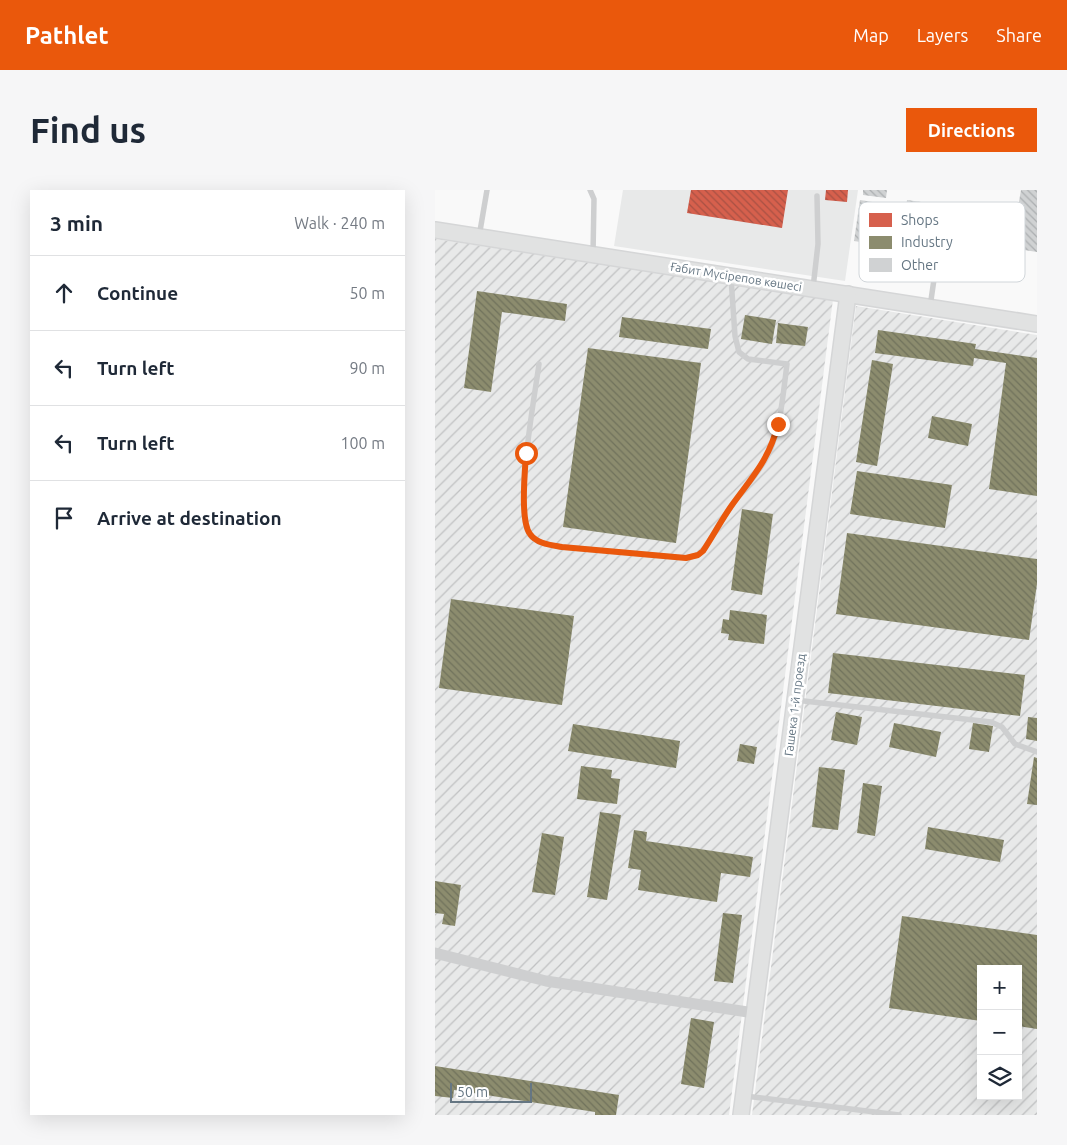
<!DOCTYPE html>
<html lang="en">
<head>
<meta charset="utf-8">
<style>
	:root { --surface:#fff; --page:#f6f6f7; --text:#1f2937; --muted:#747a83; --line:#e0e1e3; --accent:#ea580c }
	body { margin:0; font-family:Ubuntu,sans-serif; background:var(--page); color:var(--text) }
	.controls { position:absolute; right:15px; bottom:15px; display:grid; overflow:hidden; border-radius:0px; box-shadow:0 5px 20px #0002 }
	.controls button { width:45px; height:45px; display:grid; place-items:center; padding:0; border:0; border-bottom:1px solid var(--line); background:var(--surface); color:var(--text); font:25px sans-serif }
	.scale { position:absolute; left:15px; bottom:12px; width:82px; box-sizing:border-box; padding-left:5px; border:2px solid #657683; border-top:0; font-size:14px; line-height:18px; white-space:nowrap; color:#657683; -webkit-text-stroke:4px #fff; paint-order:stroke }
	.stop { position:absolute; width:15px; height:15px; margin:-11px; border:4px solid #ea580c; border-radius:50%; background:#fff }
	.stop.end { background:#ea580c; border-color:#fff; box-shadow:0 1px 5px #0008 }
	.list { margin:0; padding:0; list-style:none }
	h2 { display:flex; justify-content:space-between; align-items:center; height:65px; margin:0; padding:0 20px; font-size:21px }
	h2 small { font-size:16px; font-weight:400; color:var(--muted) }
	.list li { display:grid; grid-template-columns:32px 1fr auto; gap:15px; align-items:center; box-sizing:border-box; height:75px; padding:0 20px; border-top:1px solid var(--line) }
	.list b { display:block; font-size:19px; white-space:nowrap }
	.list em { font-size:16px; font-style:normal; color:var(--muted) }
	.icon { flex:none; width:28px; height:28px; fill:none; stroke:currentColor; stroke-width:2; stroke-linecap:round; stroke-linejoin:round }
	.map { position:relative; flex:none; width:602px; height:925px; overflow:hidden; border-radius:0px }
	header { display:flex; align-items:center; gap:30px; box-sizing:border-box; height:70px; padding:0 25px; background:var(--accent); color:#fff }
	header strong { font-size:24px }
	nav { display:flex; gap:28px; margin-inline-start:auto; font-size:18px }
	.intro { display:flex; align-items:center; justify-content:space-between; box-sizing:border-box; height:120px; padding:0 30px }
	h1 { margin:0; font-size:35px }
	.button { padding:12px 22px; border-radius:0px; background:var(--accent); color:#fff; font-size:18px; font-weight:700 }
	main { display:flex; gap:30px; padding:0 30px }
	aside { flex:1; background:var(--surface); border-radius:0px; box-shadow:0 5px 20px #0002 }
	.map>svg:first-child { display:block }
</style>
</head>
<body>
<header>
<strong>Pathlet</strong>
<nav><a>Map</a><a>Layers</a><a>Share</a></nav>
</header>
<div class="intro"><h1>Find us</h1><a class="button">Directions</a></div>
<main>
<aside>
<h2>3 min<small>Walk · 240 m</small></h2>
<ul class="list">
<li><svg class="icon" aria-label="ahead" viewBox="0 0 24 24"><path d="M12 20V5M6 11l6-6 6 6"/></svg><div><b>Continue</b></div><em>50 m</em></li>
<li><svg class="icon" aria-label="left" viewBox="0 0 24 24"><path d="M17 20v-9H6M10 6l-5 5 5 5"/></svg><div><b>Turn left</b></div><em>90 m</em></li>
<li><svg class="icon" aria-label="left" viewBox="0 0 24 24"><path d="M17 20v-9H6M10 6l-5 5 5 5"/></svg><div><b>Turn left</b></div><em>100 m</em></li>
<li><svg class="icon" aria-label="arrive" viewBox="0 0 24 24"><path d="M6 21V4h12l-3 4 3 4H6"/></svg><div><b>Arrive at destination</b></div></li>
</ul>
</aside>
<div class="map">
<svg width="602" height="925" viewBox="0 0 602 925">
	<defs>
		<pattern id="industrial-furrows" width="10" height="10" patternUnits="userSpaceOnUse" patternTransform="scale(1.25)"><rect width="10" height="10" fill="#e8e9e9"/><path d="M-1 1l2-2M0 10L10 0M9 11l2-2" fill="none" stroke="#c0c1c2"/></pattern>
		<pattern id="shops-back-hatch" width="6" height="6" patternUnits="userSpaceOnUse" patternTransform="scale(1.25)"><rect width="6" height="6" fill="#d6604d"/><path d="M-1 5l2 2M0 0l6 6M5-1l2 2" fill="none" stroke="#a85144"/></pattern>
		<pattern id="industry-back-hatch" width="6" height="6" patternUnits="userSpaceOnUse" patternTransform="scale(1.25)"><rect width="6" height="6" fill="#8c8c6e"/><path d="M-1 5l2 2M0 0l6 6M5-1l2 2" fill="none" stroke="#70725c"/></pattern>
		<pattern id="building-back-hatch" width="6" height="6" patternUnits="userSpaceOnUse" patternTransform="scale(1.25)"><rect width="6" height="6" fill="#d0d2d3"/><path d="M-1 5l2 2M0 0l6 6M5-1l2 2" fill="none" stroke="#acafb1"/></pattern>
	</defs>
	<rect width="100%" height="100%" fill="#f9f9f9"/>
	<path fill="#e8e9e9" d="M188 0H423L410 91 179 56Z"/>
	<g fill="url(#industrial-furrows)" fill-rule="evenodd">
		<path d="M0 49 398 109 294 925H0Z"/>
		<path d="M421 116 602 145V925H317ZM546 779H583V906H546Z"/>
	</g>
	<g fill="url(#shops-back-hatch)">
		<path d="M256 0H353L347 38 252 23Z"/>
		<path d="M391 0H413L412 12 390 10Z"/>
	</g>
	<g fill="url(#industry-back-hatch)">
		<path d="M42 101 132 114 130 131 67 122 56 202 29 198Z"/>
		<path d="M310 125 341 130 337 154 306 149Z"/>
		<path d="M187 127 276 139 273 159 184 147Z"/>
		<path d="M343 133 373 137 370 156 341 153Z"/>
		<path d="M443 140 541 154 540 159 602 168V306L554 299 571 173 539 168 538 176 440 163Z"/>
		<path d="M153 158 266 173 241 353 128 337Z"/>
		<path d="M437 170 458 174 442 276 421 272Z"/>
		<path d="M497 226 537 234 533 256 493 248Z"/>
		<path d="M422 281 517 295 510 338 415 324Z"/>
		<path d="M307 319 338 324 327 405 296 400Z"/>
		<path d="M412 343 602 369V394L594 450 401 424Z"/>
		<path d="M16 409 139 426 127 515 4 498Z"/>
		<path d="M295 420 332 425 329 454 293 450 294 444 286 443 288 429 294 430Z"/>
		<path d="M398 463 590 485 585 526 393 503Z"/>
		<path d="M401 522 427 527 422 555 396 550Z"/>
		<path d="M593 527 602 528V551L591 549Z"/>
		<path d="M459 533 506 542 501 567 454 557Z"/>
		<path d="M538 533 558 536 554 562 534 559Z"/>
		<path d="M138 534 245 551 241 578 133 561Z"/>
		<path d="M305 554 322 557 319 574 302 571Z"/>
		<path d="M599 567 602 568V615L592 614Z"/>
		<path d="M146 576 177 580 176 588 185 589 182 614 142 609Z"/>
		<path d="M384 577 410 580 403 640 377 637Z"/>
		<path d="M428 593 447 596 440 646 422 643Z"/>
		<path d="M165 622 186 625 172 710 152 707Z"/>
		<path d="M493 637 569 650 565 672 490 659Z"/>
		<path d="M199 640 212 642 211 651 318 667 315 687 286 683 282 712 203 700 206 680 193 678Z"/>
		<path d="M107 643 129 647 120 705 97 702Z"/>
		<path d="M0 691 26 695 20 736 7 734 9 724 0 723Z"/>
		<path d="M288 723 307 725 298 793 279 791Z"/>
		<path d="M467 726 602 745V839L583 836V779H546V831L454 818Z"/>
		<path d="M256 828 279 832 269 898 246 894Z"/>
		<path d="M0 876 184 905 181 925H160V922L19 900 18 908 0 906Z"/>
	</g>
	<g fill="url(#building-back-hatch)">
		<path d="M428 0H452L451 8 428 5Z"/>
		<path d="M586 0H602V62L576 58Z"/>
		<path d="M425 10 462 16 456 57 419 51Z"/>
		<path d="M472 10 558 22 555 45 469 32Z"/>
	</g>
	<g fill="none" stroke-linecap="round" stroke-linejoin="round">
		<defs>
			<g id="secondary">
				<path d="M0 40 602 134"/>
				<path d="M306 925 413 104"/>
			</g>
		</defs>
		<use href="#secondary" stroke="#d5d6d7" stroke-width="18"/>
		<g stroke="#cecfd0" stroke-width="5.5">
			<path d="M155 0 159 9 158 64"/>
			<path d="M44 47 52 0"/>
			<path d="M477 51 504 55"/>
			<path d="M378 98 383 54 382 6"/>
			<path d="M495 117 504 55 541 62"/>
			<path d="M104 174C100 205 78 322 95 345 102 354 116 355 127 357L251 368 263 365 268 361C278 346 286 330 297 315 309 298 324 283 333 265 346 238 348 204 352 174L313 169 304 162 300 146 296 88"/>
			<path d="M360 510 556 532 567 537 580 554 602 562"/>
			<path d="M310 906 464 925"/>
		</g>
		<path stroke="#cecfd0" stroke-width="11" d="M0 763 111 791 319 823"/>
		<use href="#secondary" stroke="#e1e2e2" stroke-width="15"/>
	</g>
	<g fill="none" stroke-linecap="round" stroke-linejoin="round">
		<path stroke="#ea580c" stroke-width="6" d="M91 263C90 281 85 331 95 344 102 354 116 355 127 357L251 368 263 365 268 361C278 346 287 329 297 315 318 286 334 270 343 234"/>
	</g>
	<g text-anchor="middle" stroke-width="5" stroke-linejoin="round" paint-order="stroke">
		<g font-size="12" fill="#657683" stroke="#fff">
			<text transform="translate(301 87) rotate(9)" y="4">Ғабит Мүсірепов көшесі</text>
			<text transform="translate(360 515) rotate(-83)" y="4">Гашека 1-й проезд</text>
		</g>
	</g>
	<rect x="424" y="12" width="166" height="80" rx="8" fill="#fff" stroke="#d1d6da" stroke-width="1"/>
	<rect x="434" y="23" width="23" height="14" fill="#d6604d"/>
	<rect x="434" y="46" width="23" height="13" fill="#8c8c6e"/>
	<rect x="434" y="68" width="23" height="14" fill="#d0d2d3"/>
	<g font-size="14" fill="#657683">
		<text x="466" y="35">Shops</text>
		<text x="466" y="57">Industry</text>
		<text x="466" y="80">Other</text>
	</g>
</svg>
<div class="controls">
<button>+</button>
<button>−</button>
<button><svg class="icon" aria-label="layers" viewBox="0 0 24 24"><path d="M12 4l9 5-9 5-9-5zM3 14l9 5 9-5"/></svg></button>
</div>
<div class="scale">50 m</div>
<div class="stop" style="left:91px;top:263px"></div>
<div class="stop end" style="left:343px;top:234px"></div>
</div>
</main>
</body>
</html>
